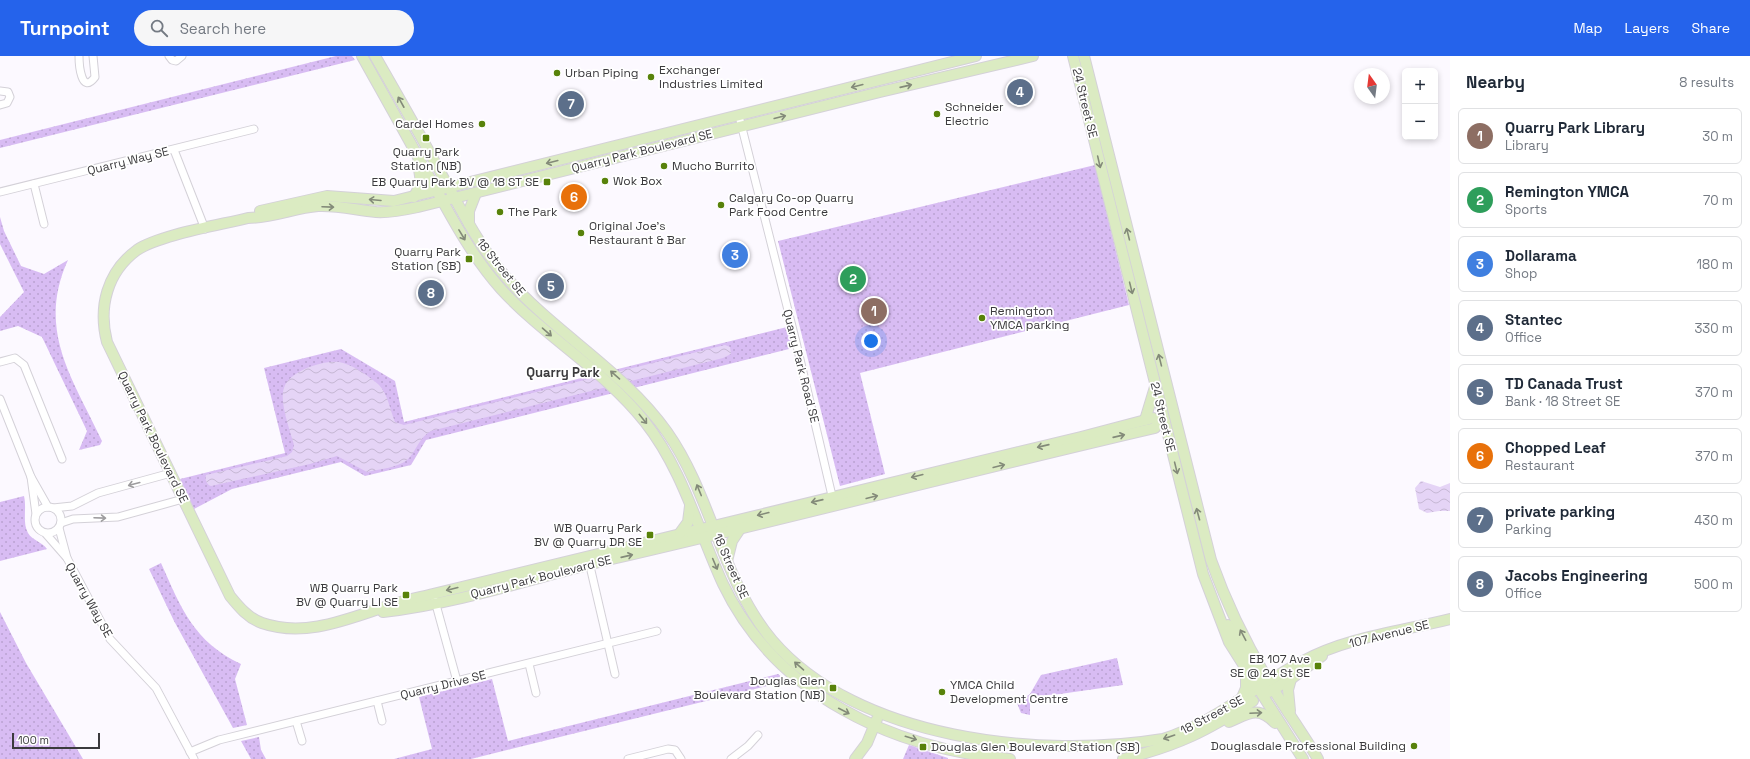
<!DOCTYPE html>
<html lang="en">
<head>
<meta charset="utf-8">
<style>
	:root { --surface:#fff; --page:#f6f6f7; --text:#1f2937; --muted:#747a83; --line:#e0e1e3; --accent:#2563eb }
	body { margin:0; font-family:"Space Grotesk",sans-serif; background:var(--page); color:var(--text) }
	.controls { position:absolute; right:12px; top:12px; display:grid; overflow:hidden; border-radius:6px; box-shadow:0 2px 6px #0003 }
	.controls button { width:36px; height:36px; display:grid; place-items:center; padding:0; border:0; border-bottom:1px solid var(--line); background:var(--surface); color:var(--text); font:20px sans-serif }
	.compass { position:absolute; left:1354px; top:12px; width:36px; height:36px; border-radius:50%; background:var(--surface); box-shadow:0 2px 6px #0003; rotate:346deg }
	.scale { position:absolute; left:12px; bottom:10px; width:88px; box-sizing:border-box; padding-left:4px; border:2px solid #3b3a3d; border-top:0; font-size:11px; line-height:14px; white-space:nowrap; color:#3b3a3d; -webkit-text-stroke:3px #fff; paint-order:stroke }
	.you { position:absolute; left:871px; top:285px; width:14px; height:14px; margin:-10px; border:3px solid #fff; border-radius:50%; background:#1a73e8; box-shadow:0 0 0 6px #1a73e833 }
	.badge { display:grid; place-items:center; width:26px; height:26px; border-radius:50%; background:var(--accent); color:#fff; font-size:13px; font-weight:700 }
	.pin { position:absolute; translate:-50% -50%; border:2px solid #fff; box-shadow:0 1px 4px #0006 }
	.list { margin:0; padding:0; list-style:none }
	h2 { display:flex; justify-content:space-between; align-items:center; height:52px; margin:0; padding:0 16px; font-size:17px }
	h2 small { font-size:13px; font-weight:400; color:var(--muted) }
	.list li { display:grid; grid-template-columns:26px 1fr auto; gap:12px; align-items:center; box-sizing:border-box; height:56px; margin:0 8px 8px; padding:0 8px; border:1px solid var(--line); border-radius:6px }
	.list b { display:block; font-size:15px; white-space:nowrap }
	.list p { margin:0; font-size:13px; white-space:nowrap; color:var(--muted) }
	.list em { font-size:13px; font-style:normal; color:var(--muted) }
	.icon { flex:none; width:22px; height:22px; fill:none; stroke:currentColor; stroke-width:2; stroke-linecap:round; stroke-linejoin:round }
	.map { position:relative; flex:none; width:1450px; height:703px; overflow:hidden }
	header { display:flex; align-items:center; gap:24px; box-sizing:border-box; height:56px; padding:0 20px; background:var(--accent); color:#fff }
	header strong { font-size:19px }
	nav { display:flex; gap:22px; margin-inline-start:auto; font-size:14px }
	.search { width:280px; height:36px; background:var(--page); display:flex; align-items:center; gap:10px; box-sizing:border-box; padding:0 14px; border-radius:22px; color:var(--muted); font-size:15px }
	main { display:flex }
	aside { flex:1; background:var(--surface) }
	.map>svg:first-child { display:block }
</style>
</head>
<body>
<header>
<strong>Turnpoint</strong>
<div class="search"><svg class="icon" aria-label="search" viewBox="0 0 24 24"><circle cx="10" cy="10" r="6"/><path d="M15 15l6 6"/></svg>Search here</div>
<nav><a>Map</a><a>Layers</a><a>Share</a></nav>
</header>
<main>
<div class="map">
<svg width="1450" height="703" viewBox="0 0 1450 703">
	<defs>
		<pattern id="park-dots" width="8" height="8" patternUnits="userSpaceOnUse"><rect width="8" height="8" fill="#d8bcf3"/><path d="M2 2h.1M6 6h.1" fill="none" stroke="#baa2d1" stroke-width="1.8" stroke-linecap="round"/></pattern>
		<pattern id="water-waves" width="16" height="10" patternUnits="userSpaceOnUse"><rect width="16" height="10" fill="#e5d4f6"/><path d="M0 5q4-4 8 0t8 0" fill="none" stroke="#c5b7d4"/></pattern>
	</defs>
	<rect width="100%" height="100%" fill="#fcf9ff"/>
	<g fill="url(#park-dots)">
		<path d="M336 0H352L355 4 0 92V84Z"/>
		<path d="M1095 109 1129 249 860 317 885 418 840 430 778 185Z"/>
		<path d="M0 161 4 175 21 210 44 218 68 204C36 274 73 323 102 385L100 389 79 394 87 375 42 281 18 270 0 275V261L24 236 0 188Z"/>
		<path d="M787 271 793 292 426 384 411 409 365 420 341 406 232 433 194 453 180 423 285 397 264 312 341 293 395 325 404 366Z"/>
		<path d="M24 440C27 453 22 466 28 477 32 484 42 486 47 493L0 505V446Z"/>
		<path d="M161 507C181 552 194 586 241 608L235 623 247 669 233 672 174 565 149 513Z"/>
		<path d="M0 556 26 607 83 703H0Z"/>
		<path d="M1117 602 1123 629 1060 638 1034 640 1030 643V659L1021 657 1017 647 1030 638 1041 619Z"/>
		<path d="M778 618 787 625 471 703H394L432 693 419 641 492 623 508 685Z"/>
		<path d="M259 681 261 694 266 703H251L241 685Z"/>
		<path d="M909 689 948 702V703H903Z"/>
	</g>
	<g fill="url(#water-waves)">
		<path d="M725 289 730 291 731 298 723 302 431 375C419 381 416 396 407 404 397 412 379 413 367 416L337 400 310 408 211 430C206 428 205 424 206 419L287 400 292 396 294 389C290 374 279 346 284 332 289 315 323 304 339 306 352 308 369 320 379 329 388 338 390 354 395 366L404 369Z"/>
		<path d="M1421 425 1440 431 1450 427V455H1439L1427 457 1419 453 1415 432Z"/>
	</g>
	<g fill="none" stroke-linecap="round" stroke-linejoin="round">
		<defs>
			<g id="street">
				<path d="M79 0C79 7 81 40 95 21L93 0"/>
				<path d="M169 0 172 4 176 5 182 0"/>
				<path d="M0 35 8 36 10 41 7 47 0 49"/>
				<path d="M739 60 796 286 833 444"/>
				<path d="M174 94 205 173"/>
				<path d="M34 128 44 168"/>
				<path d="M0 136 254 73"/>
				<path d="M0 306 15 302 24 309 62 403"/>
				<path d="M0 343 31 421 48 451"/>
				<path d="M31 421 36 458"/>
				<circle cx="48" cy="464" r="13"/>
				<path d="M53 452 72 450 98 437 171 417"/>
				<path d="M61 467 73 463 118 461 183 443"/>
				<path d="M59 472 67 502"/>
				<path d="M46 478 67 502 110 583 156 632 194 703"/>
				<path d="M589 506 615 618"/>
				<path d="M435 545 457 625"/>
				<path d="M529 608 536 637"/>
				<path d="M377 645 382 665"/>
				<path d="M296 665 302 685"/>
				<path d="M190 696 219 684 657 575"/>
				<path d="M628 703 668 693 675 694 681 703"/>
				<path d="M731 703 748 690 758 679"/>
			</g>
			<g id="secondary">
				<path d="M362 0C382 36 403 73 423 110 447 152 468 196 501 233 545 281 604 314 645 366 683 414 698 474 723 528 776 639 893 693 1010 703"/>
				<path d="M375 0C398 40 421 80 443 121 462 155 479 190 505 220 554 277 623 314 667 376 712 440 721 523 772 584 857 684 1041 703 1163 683 1216 666 1254 630 1303 605 1347 581 1402 575 1450 563"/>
				<path d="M1033 0 880 36 418 151C404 154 390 157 376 156 356 154 337 149 318 150 294 152 272 162 248 162 220 169 159 179 137 194 107 216 98 251 107 286L230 540C239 551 248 562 262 567 308 583 354 560 397 547 409 543 421 541 433 538L1081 381 1153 362 1159 367"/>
				<path d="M1073 0 1203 518 1229 586 1303 703"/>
				<path d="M1084 0 1211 504C1228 552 1250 596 1277 639 1290 660 1305 681 1318 703"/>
				<path d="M414 141 421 127 418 106"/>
				<path d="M260 155 327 140 394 145 976 0"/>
				<path d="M469 168V155L476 137"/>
				<path d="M1145 364 1155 331"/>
				<path d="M680 477 688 466 690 450"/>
				<path d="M727 505 732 485 740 473"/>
				<path d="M383 556C461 547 536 521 612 503 794 461 974 414 1155 372L1159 367 1165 366"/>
				<path d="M1228 569 1265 631"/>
				<path d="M1269 636 1291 623 1322 600"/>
				<path d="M1241 644 1246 632V614"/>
				<path d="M1290 655 1288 634 1291 623"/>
				<path d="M1229 666C1248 658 1258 649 1275 667"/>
				<path d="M855 703 867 687 877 663"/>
				<path d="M1123 703C1177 690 1207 675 1253 645"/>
			</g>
		</defs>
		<use href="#street" stroke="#d4d1d8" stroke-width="9"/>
		<use href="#secondary" stroke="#d4d1d8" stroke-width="12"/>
		<use href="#street" stroke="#fff" stroke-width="7"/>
		<use href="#secondary" stroke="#dbebc2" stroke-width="10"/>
	</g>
	<defs><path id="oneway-shaft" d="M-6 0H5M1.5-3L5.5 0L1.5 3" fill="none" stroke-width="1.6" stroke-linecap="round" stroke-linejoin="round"/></defs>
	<g stroke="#838a79">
		<use href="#oneway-shaft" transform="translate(857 30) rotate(166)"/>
		<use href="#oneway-shaft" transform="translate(906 30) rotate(-13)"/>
		<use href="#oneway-shaft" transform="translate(401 46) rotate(-119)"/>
		<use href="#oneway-shaft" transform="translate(780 61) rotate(-14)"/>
		<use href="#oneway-shaft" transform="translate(552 106) rotate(166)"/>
		<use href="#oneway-shaft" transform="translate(1099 106) rotate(77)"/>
		<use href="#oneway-shaft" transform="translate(375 144) rotate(-175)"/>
		<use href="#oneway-shaft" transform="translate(328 151) rotate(2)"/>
		<use href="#oneway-shaft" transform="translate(1128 178) rotate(-104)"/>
		<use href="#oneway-shaft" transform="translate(462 179) rotate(59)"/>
		<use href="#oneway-shaft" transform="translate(1131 232) rotate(76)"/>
		<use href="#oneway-shaft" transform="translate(547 276) rotate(41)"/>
		<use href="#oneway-shaft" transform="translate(1160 304) rotate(-104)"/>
		<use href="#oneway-shaft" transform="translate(615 319) rotate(-139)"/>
		<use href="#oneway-shaft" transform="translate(643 363) rotate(51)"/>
		<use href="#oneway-shaft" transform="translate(1119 380) rotate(-13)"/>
		<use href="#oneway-shaft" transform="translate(1043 390) rotate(167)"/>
		<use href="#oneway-shaft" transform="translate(999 410) rotate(-14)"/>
		<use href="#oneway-shaft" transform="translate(1176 412) rotate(76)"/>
		<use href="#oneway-shaft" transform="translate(917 420) rotate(166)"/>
		<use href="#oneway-shaft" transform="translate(699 434) rotate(-112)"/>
		<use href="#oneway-shaft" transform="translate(872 441) rotate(-14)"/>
		<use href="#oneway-shaft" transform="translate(817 445) rotate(167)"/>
		<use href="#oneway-shaft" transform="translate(763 458) rotate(166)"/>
		<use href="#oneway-shaft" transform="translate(1198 458) rotate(-105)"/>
		<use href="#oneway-shaft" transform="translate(627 500) rotate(-13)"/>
		<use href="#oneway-shaft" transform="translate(715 508) rotate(67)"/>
		<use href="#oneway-shaft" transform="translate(452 533) rotate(166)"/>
		<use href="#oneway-shaft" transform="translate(1243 579) rotate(-118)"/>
		<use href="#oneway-shaft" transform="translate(799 610) rotate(-139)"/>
		<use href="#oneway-shaft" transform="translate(844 655) rotate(27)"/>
		<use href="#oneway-shaft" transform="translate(1256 657) rotate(-3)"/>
		<use href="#oneway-shaft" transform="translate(1169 681) rotate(161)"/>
		<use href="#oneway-shaft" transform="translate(911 682) rotate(17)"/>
	</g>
	<g stroke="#9d9c9e">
		<use href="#oneway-shaft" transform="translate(134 428) rotate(165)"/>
		<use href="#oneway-shaft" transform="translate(100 462) rotate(2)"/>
	</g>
	<g fill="#58820a" stroke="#fff" stroke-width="1.5">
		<circle cx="557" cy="17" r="4"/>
		<circle cx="651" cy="21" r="4"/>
		<circle cx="937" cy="58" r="4"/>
		<circle cx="482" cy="68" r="4"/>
		<rect x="422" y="78" width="8" height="8" rx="2"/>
		<circle cx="664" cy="110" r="4"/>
		<circle cx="605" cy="125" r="4"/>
		<rect x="543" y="122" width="8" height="8" rx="2"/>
		<circle cx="721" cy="149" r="4"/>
		<circle cx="500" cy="156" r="4"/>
		<circle cx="581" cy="177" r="4"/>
		<rect x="465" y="199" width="8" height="8" rx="2"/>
		<circle cx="982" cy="262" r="4"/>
		<rect x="646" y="475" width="8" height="8" rx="2"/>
		<rect x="402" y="535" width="8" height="8" rx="2"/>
		<rect x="1314" y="606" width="8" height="8" rx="2"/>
		<rect x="829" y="628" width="8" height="8" rx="2"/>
		<circle cx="942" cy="636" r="4"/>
		<circle cx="1414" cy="690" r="4"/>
		<rect x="919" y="687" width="8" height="8" rx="2"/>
	</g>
	<g text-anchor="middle" stroke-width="3.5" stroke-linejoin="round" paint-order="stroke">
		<g font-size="12" fill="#3b3a3d" stroke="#fff" text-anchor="start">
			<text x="659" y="18">Exchanger<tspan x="659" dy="14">Industries Limited</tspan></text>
			<text x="565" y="21">Urban Piping</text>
			<text x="945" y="55">Schneider<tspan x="945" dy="14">Electric</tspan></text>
			<text x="474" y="72" text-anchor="end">Cardel Homes</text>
			<text x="426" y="100" text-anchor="middle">Quarry Park<tspan x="426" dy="14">Station (NB)</tspan></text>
			<text x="672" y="114">Mucho Burrito</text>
			<text x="613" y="129">Wok Box</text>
			<text x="539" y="130" text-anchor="end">EB Quarry Park BV @ 18 ST SE</text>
			<text x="729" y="146">Calgary Co-op Quarry<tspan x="729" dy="14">Park Food Centre</tspan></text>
			<text x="508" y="160">The Park</text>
			<text x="589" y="174">Original Joe's<tspan x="589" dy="14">Restaurant &amp; Bar</tspan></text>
			<text x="461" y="200" text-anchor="end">Quarry Park<tspan x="461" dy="14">Station (SB)</tspan></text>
			<text x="990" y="259">Remington<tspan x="990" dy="14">YMCA parking</tspan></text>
			<text x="642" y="476" text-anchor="end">WB Quarry Park<tspan x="642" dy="14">BV @ Quarry DR SE</tspan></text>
			<text x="398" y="536" text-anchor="end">WB Quarry Park<tspan x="398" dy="14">BV @ Quarry LI SE</tspan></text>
			<text x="1310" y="607" text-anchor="end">EB 107 Ave<tspan x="1310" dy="14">SE @ 24 St SE</tspan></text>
			<text x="825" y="629" text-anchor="end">Douglas Glen<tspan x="825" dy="14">Boulevard Station (NB)</tspan></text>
			<text x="950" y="633">YMCA Child<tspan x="950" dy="14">Development Centre</tspan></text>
			<text x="1406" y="694" text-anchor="end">Douglasdale Professional Building</text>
			<text x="931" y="695">Douglas Glen Boulevard Station (SB)</text>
		</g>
		<g font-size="12" fill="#3b3a3d" stroke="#fff">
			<text transform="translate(1085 47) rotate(76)" y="4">24 Street SE</text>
			<text transform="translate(642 95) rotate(-14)" y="4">Quarry Park Boulevard SE</text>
			<text transform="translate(128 105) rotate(-14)" y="4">Quarry Way SE</text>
			<text transform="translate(501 211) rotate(51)" y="4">18 Street SE</text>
			<text transform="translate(801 310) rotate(76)" y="4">Quarry Park Road SE</text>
			<text transform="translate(1163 361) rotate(76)" y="4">24 Street SE</text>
			<text transform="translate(153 381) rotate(64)" y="4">Quarry Park Boulevard SE</text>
			<text transform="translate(731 510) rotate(66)" y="4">18 Street SE</text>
			<text transform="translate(541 521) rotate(-14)" y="4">Quarry Park Boulevard SE</text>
			<text transform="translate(89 544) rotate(61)" y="4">Quarry Way SE</text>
			<text transform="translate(1389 578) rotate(-14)" y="4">107 Avenue SE</text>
			<text transform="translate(443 629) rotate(-14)" y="4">Quarry Drive SE</text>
			<text transform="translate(1212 659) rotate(-28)" y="4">18 Street SE</text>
		</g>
		<g font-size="13" font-weight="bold" fill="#3b3a3d" stroke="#fff">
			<text x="563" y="321">Quarry Park</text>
		</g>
	</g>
</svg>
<div class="controls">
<button>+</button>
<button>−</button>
</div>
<svg class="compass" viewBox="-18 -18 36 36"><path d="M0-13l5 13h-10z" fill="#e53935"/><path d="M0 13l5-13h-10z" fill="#747a83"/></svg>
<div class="scale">100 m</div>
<div class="you"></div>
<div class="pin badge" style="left:874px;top:255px;background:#8d6e63">1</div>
<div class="pin badge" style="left:853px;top:223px;background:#2e9e5b">2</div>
<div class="pin badge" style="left:735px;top:199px;background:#3f7fe0">3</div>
<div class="pin badge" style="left:1020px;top:36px;background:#5c6f8a">4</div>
<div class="pin badge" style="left:551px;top:230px;background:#5c6f8a">5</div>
<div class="pin badge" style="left:574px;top:141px;background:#e8710a">6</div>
<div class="pin badge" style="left:571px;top:48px;background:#5c6f8a">7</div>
<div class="pin badge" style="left:431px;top:237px;background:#5c6f8a">8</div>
</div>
<aside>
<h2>Nearby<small>8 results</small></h2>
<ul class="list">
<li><span class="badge" style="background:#8d6e63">1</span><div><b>Quarry Park Library</b><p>Library</p></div><em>30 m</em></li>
<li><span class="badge" style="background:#2e9e5b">2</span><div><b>Remington YMCA</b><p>Sports</p></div><em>70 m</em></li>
<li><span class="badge" style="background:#3f7fe0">3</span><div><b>Dollarama</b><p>Shop</p></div><em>180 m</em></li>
<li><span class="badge" style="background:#5c6f8a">4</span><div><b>Stantec</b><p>Office</p></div><em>330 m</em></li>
<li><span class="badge" style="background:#5c6f8a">5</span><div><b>TD Canada Trust</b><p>Bank · 18 Street SE</p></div><em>370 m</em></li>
<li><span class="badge" style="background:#e8710a">6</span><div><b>Chopped Leaf</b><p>Restaurant</p></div><em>370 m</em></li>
<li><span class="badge" style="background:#5c6f8a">7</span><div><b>private parking</b><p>Parking</p></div><em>430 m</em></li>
<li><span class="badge" style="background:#5c6f8a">8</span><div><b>Jacobs Engineering</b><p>Office</p></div><em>500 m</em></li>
</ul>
</aside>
</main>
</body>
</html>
